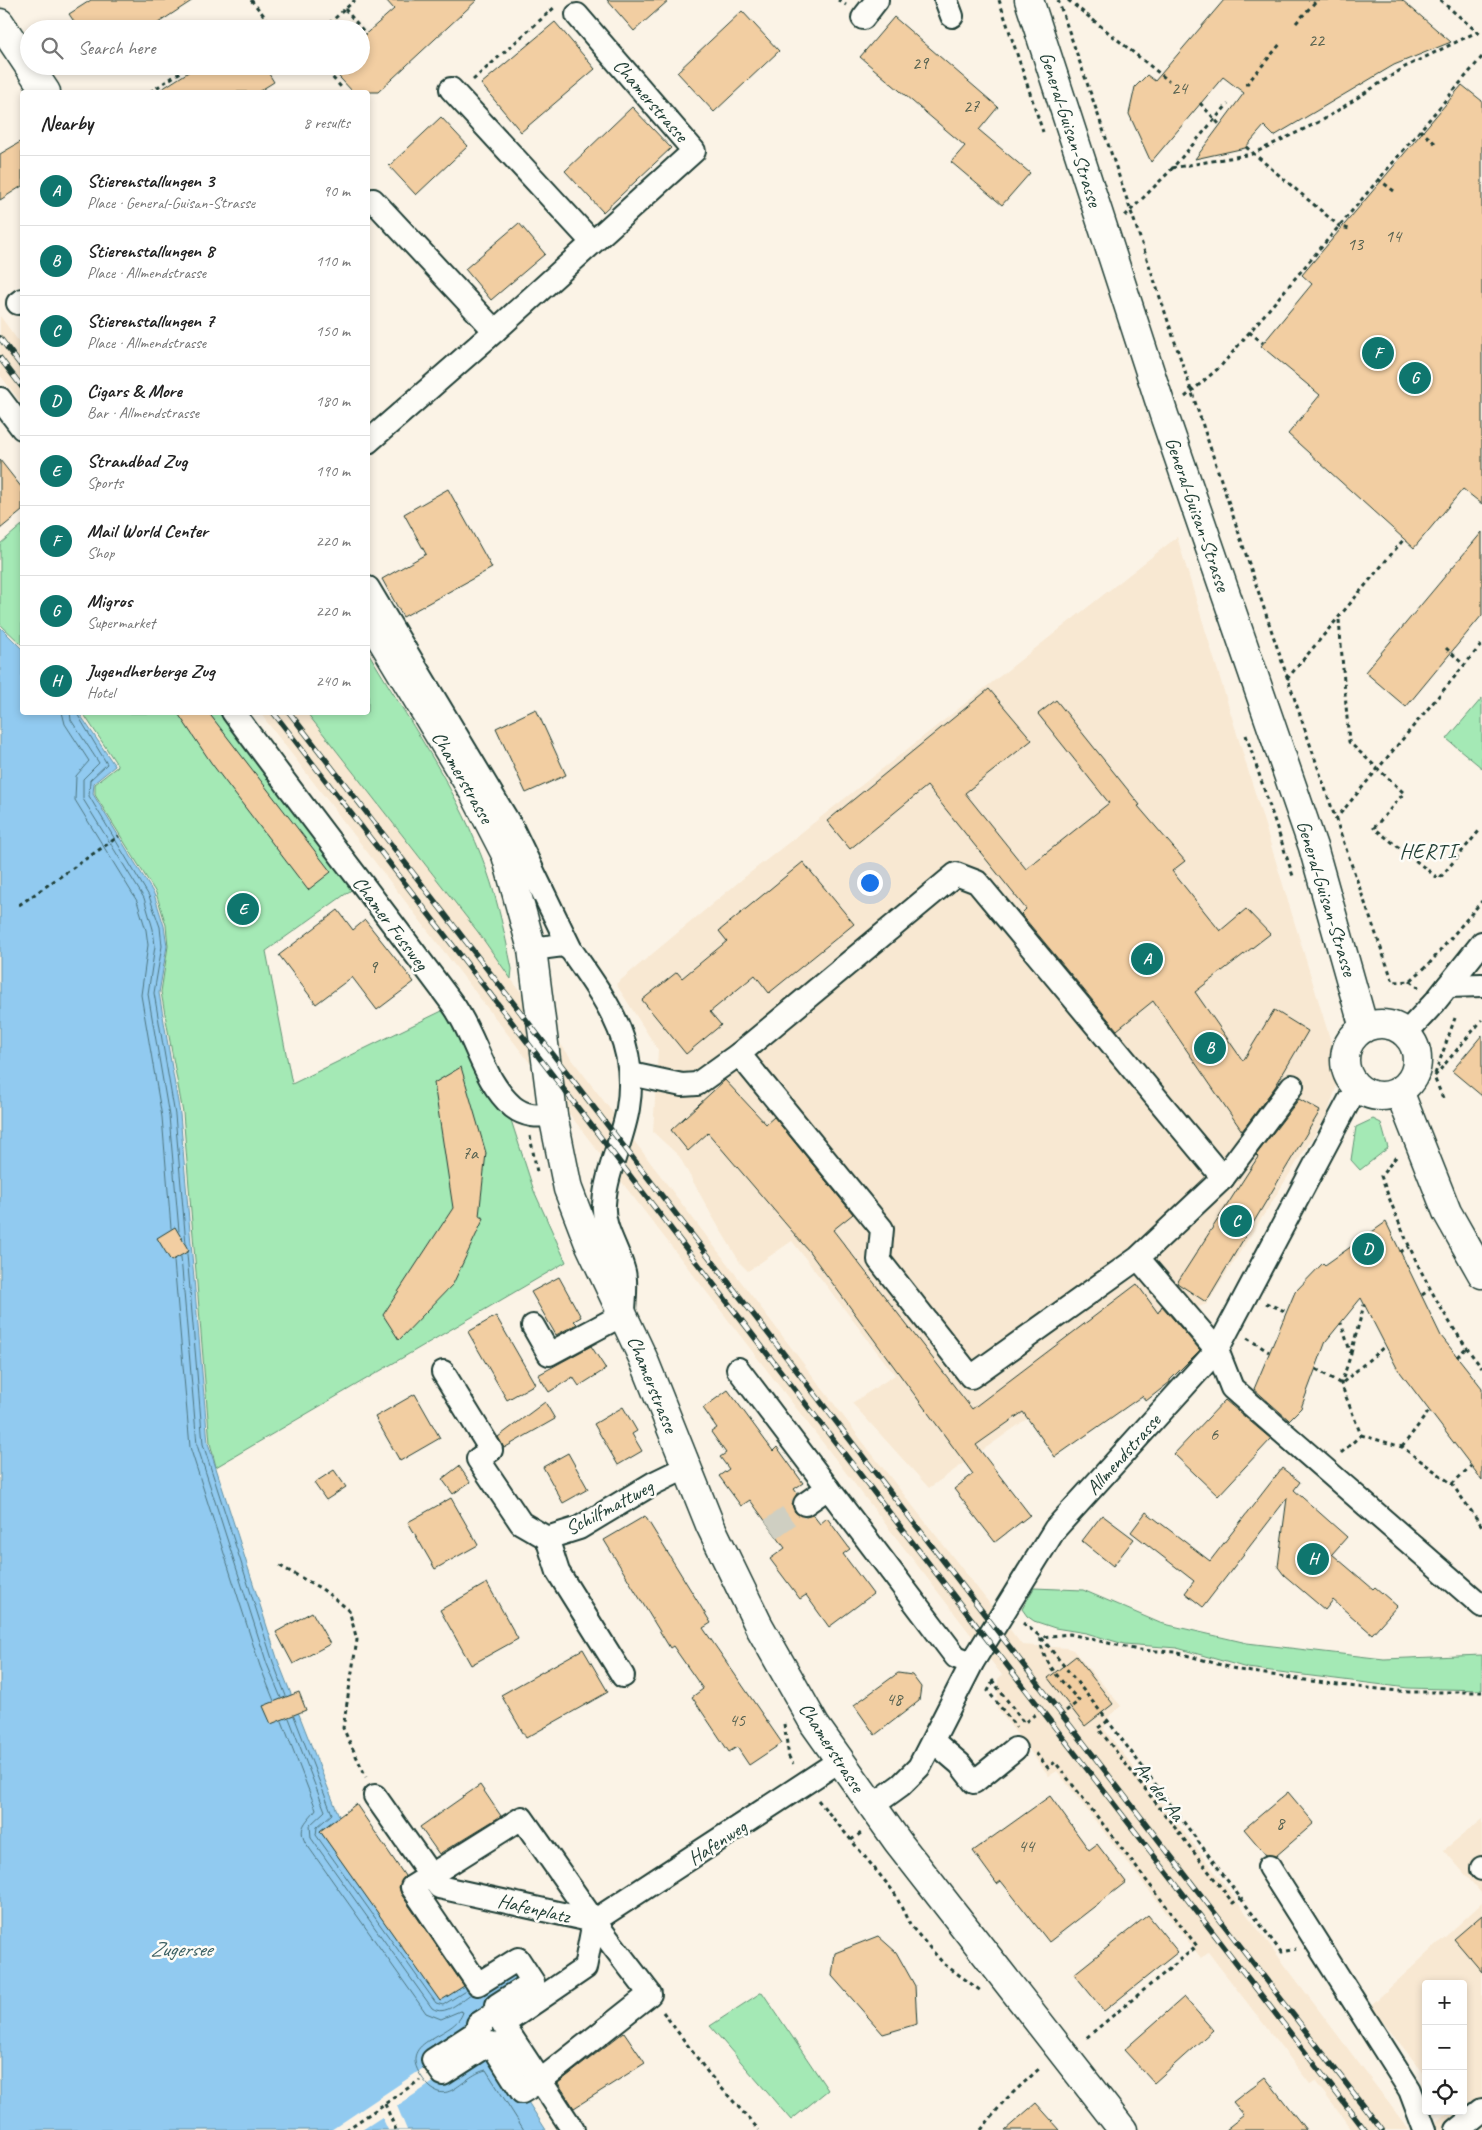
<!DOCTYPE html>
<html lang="en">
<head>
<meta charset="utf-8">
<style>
	:root { --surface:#fff; --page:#f6f6f6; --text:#222; --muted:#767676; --line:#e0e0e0; --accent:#0f766e }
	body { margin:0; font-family:Caveat,sans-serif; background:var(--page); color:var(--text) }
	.controls { position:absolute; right:15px; bottom:15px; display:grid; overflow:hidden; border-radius:5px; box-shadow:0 2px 8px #0003 }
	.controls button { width:45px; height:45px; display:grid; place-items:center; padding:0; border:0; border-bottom:1px solid var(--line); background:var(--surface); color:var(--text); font:25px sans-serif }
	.you { position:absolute; left:869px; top:882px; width:18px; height:18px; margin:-12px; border:4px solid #fff; border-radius:50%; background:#1a73e8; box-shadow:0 0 0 8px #1a73e833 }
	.badge { display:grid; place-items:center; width:32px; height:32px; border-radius:50%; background:var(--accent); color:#fff; font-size:16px; font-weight:700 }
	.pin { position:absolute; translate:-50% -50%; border:2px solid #fff; box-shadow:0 1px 5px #0006 }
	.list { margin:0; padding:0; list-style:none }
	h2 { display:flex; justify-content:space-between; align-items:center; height:65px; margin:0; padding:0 20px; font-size:21px }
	h2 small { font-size:16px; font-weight:400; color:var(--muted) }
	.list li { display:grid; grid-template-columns:32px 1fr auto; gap:15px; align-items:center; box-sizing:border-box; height:70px; padding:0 20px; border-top:1px solid var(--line) }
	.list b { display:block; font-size:19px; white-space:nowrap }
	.list p { margin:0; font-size:16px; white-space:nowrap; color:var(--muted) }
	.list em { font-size:16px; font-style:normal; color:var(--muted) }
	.icon { flex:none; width:28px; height:28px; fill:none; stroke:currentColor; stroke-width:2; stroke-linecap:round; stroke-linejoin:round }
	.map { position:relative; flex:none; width:1482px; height:2130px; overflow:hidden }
	.search { position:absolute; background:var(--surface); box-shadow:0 2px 8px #0003; left:20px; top:20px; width:350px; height:55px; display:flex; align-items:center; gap:12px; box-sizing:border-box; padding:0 18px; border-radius:28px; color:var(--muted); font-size:19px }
	.panel { position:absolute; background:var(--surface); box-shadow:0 2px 8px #0003; left:20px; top:90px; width:350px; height:625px; border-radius:5px }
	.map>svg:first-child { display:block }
</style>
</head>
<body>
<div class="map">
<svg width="1482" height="2130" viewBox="0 0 1482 2130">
	<rect width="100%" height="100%" fill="#fbf3e6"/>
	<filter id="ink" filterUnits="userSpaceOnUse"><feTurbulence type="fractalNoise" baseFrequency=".02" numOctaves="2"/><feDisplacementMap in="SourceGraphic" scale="10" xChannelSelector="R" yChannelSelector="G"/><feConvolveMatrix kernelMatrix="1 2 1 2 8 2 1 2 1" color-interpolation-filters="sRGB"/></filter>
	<g filter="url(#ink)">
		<g fill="#f8e8d2">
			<path d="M0 316 22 346V404L0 375Z"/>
			<path d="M1177 537 1334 1052V1063L1338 1082 1327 1115 1207 1304 1174 1315 929 1488 852 1403 895 1375 792 1241 748 1271 741 1264 712 1216 679 1156 653 1132 658 1050 616 984 746 876Z"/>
			<path d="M260 713H307L478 932 511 979 872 1454 1022 1645 1067 1648 1073 1650 1121 1706 1109 1716 1104 1729 1212 1868 1409 2130H1352L1315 2081 1310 2084 1208 1952 1201 1958 1057 1771 1049 1776 997 1708 998 1679 1002 1675Z"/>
			<path d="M1482 1819V1894L1444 1850Z"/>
			<path d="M1482 1903V2130H1431L1429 2129 1450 2111H1463V1984H1426V2076L1370 2006Z"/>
		</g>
		<g fill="#a4e9b5" stroke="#629374">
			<path d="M22 525V645L0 624V544Z"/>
			<path d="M368 652C407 718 453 783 481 855 496 892 504 930 512 969L511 979 478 932 307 713 368 712Z"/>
			<path d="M1482 698V768L1447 739Z"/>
			<path d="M83 713H219L354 888 266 951 292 1084 446 1009 510 1117 534 1191 566 1262 216 1467 210 1443 183 1113 161 992 168 946 166 925 156 893 95 795V784L118 766Z"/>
			<path d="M1373 1119 1381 1123 1388 1148 1360 1170 1351 1160 1356 1127Z"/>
			<path d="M1034 1588 1083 1590 1160 1623 1247 1643 1384 1659 1482 1655V1690L1408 1688 1247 1668 1177 1648 1124 1644 1086 1633 1055 1628 1034 1621 1027 1616 1022 1609Z"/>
			<path d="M762 1992 828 2090 791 2120 710 2026Z"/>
		</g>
		<path fill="#91caf0" stroke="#6392a5" d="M0 627 22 649V712L79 713 115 766 94 783 93 794 154 894 164 926 167 946 159 993 180 1114 208 1443 278 1661 339 1816 320 1831 440 2000 475 1979 518 1959 533 1982 478 2024 546 2130H0Z"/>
		<path fill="#fbf3e6" d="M425 2067 435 2081 397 2106 407 2130H388L382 2117 362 2130H331Z"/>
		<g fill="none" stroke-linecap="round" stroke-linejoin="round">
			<g stroke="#4d757f" stroke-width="1">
				<path d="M62 712 65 724 89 761 76 776 75 800 137 901 146 930 148 945 141 995 162 1117 171 1228"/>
				<path d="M70 712 71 720 99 763 83 779V799L144 898 153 929 155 946 148 994 169 1116 179 1231"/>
				<path d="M76 712 107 764 90 780 89 796 149 896 160 927 162 946 154 993 175 1115 186 1244"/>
				<path d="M187 1254 203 1444 273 1662 286 1696"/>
				<path d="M181 1257 197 1445 267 1664 281 1698"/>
				<path d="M174 1261 190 1447 260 1666 274 1701"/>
				<path d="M294 1716 332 1814 317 1827 316 1835 436 2003 443 2005 467 1990"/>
				<path d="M289 1718 325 1811 310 1825 311 1838 432 2008C445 2017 460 2001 471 1994"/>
				<path d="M282 1721 316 1809C308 1821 297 1826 305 1842L426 2013 441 2019 460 2011 463 2012C456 2038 396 2038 421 2076 446 2114 460 2076 486 2070L524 2130"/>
			</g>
		</g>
		<g fill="#f2cea2" stroke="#1f3d34">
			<path d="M91 0H193L149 29H79L69 14Z"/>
			<path d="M386 0H477L378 92H353L329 66H361V38L394 9Z"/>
			<path d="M607 0H669L634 31Z"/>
			<path d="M1224 0H1402L1451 42 1394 65 1274 136 1264 126 1245 148 1195 159 1244 93 1223 77 1151 162 1129 114 1135 87 1147 75 1155 81Z"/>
			<path d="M742 11 779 51 714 112 677 72Z"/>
			<path d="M894 17 998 107 979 130 1030 173 1002 205 951 162 965 146 860 57Z"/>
			<path d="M555 22 595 69 521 132 481 84Z"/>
			<path d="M198 66H264L274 82 258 92H157Z"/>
			<path d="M1462 85 1482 101V504L1463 489 1414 548 1288 434 1320 395 1261 346 1312 284 1302 275Z"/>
			<path d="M632 107 671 148 603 212 565 171Z"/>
			<path d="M441 117 468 146 416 195 389 166Z"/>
			<path d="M22 141V186L0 200V154Z"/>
			<path d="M519 223 545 254 491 300 465 269Z"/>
			<path d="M0 460 22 488V511L0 529Z"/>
			<path d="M448 489 492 568 403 617 382 579 426 554 404 514Z"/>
			<path d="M1482 532V615L1406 707 1365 672Z"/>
			<path d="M989 689 1032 740 965 793 1026 869 1109 803 1038 714 1056 700 1140 805 1138 806 1185 861 1172 871 1220 931 1246 909 1270 934 1195 992 1243 1061 1274 1010 1308 1031 1275 1087 1242 1131 1153 1001 1117 1030 1021 914 1026 909 927 786 850 849 827 821Z"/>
			<path d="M536 709 566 775 526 793 496 728Z"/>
			<path d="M177 712H208L331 872 308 890 212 764Z"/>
			<path d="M803 862 854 924 769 993 755 975 710 1012 721 1025 686 1054 642 1000 677 972 682 978 727 941 719 931Z"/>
			<path d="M338 910 353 930 365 920 414 982 377 1010 352 977 316 1004 279 955Z"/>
			<path d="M1482 1035V1096L1452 1071Z"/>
			<path d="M461 1067 486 1153 479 1216 484 1218 453 1284 399 1340 383 1315 453 1208 434 1083Z"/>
			<path d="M725 1080 766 1124 774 1117 853 1214 833 1230 972 1409 1137 1284 1158 1313 1162 1306 1200 1350 1170 1380V1382L1146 1401 1142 1396 1055 1457 1023 1412 976 1445 1030 1515 995 1542 954 1489 973 1474 808 1250 708 1133 688 1151 671 1130Z"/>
			<path d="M1299 1099 1320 1111 1206 1302 1177 1283 1258 1157 1256 1155Z"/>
			<path d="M1386 1222 1441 1336 1482 1388V1480L1397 1368 1361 1298 1326 1341 1301 1408 1289 1420 1254 1389 1295 1292 1323 1263 1325 1265Z"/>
			<path d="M175 1227 189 1251 171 1261 157 1238Z"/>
			<path d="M559 1277 581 1317 574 1321 577 1324 556 1335 531 1292Z"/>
			<path d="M496 1316 535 1384 507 1400 468 1332Z"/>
			<path d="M591 1346 606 1369 579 1386 573 1377 549 1392 538 1375Z"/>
			<path d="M728 1390 773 1451 777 1447 803 1483 794 1489 797 1493 792 1505 795 1512 806 1517 813 1515 820 1524 827 1518 850 1549 843 1554 873 1594 829 1627 806 1595 800 1599 770 1559 785 1548 750 1500 741 1506 719 1476 729 1469 720 1457 726 1453 711 1432 717 1428 703 1408Z"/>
			<path d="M415 1394 440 1438 400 1461 375 1417Z"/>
			<path d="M1225 1400 1271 1439 1218 1496 1174 1454Z"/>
			<path d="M545 1402 555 1419 504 1448 498 1437Z"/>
			<path d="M623 1407 637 1431 632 1434 642 1451 618 1465 594 1424Z"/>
			<path d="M568 1453 588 1489 563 1503 543 1467Z"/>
			<path d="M459 1466 470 1482 453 1494 442 1479Z"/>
			<path d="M1282 1468 1300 1482 1294 1490 1347 1537 1332 1554 1373 1589 1375 1587 1397 1606 1372 1634 1333 1600 1325 1610 1284 1575 1278 1567 1287 1498 1203 1607 1185 1593 1194 1581 1131 1532 1146 1512 1210 1561Z"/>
			<path d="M334 1470 346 1487 326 1500 314 1483Z"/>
			<path d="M451 1498 478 1545 435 1569 408 1522Z"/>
			<path d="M1102 1515 1134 1539 1113 1566 1082 1541Z"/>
			<path d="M645 1516 711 1623 703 1628 782 1743 749 1765 737 1747 729 1752 692 1697 703 1689 673 1646 670 1648 604 1540Z"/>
			<path d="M487 1583 518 1639 471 1665 440 1610Z"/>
			<path d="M312 1612 330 1644 293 1664 276 1632Z"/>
			<path d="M583 1649 608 1692 526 1738 501 1695Z"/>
			<path d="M1076 1656 1113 1704 1085 1726 1048 1678Z"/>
			<path d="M898 1673 912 1675 921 1687 919 1701 875 1735 854 1705Z"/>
			<path d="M299 1692 306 1710 271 1724 263 1706Z"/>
			<path d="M480 1785 501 1816 439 1854 420 1827Z"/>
			<path d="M1288 1792 1314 1823 1276 1856 1266 1855 1244 1829Z"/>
			<path d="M1050 1796 1089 1850 1097 1844 1126 1882 1049 1942 1001 1881 997 1884 973 1851Z"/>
			<path d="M356 1804 405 1876 399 1887 401 1894 464 1986 440 2001 320 1831Z"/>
			<path d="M1148 1915 1178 1952 1104 2011 1074 1974Z"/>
			<path d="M1482 1915V1972L1454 1939Z"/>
			<path d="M878 1936 896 1952 915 1986 917 2024 883 2034 832 1976 835 1953Z"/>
			<path d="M1184 1997 1213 2030 1154 2083 1124 2050Z"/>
			<path d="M624 2032 645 2063 574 2108 558 2083Z"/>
			<path d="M1265 2077 1306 2130H1225L1244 2115 1233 2102Z"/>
			<path d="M1036 2103 1060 2130H1005Z"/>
		</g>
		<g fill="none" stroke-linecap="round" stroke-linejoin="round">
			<path stroke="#cfcfc2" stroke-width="22" stroke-dasharray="22 11" stroke-linecap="butt" d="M771 1529 805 1504"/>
			<defs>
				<g id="minor">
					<path d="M946 0 952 16"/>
					<path d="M863 18 877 0"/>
					<path d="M451 89 592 242"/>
					<path d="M373 200 495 331"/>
					<path d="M18 303 22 300"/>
					<path d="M0 399 22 428"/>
					<path d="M368 442 495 331 694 151 577 15"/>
					<path d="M368 588 512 828 571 950"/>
					<path d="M233 712C305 810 380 906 452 1003 476 1035 482 1080 513 1107 526 1117 538 1116 553 1115"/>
					<path d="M532 949 563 945 571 950C606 1001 639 1042 628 1108 623 1140 606 1171 604 1204 602 1228 618 1248 624 1272 627 1284 624 1301 624 1314L549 1354 533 1326"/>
					<path d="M1448 986 1482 985"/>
					<path d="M1405 1034 1435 1002 1482 943"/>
					<path d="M631 1074 682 1085 697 1084 739 1054"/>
					<path d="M1223 1178 1292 1086"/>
					<path d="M1138 1258 971 1377 879 1260 882 1229 739 1054 956 874 977 882 1223 1178 1138 1258 1217 1350 1232 1388 1482 1606"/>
					<path d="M738 1369 956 1657 972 1663"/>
					<path d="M443 1372 491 1450 478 1459 521 1523 547 1538 579 1528 654 1483 687 1467"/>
					<path d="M805 1504 828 1488"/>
					<path d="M547 1538 558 1572 623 1676"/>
					<path d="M933 1741 960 1764 974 1782 1015 1749"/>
					<path d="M375 1796 439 1887 594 1921 585 1968 503 2024 573 2130"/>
					<path d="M872 1806 901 1785 919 1767 972 1663 1055 1529 1217 1350 1350 1099 1359 1089"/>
					<path d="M522 1818 594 1921 650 1994 540 2081 522 2092 491 2043 443 2074 433 2060 481 2029 478 2024 500 2010 497 2005 533 1982 518 1959 478 1984 412 1887Z"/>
					<path d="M1269 1867 1410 2090 1425 2130"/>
					<path d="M1482 1868V1869"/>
					<path d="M594 1921 839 1761"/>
					<path d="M1457 2130 1482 2110"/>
				</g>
				<g id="major">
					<path d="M1029 0 1164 415 1313 847 1364 1028"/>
					<path d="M0 23 46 92"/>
					<path d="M368 617 473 791 506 855 532 949 553 1115 568 1189 588 1241 643 1358 710 1525 759 1626 815 1725 898 1842 1123 2130"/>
					<circle cx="1381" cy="1060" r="36"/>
					<path d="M1399 1091 1447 1212 1482 1274"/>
				</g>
			</defs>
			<use href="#minor" stroke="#1f3d34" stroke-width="26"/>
			<use href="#major" stroke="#1f3d34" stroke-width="31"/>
			<g stroke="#1f3d34" stroke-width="3" stroke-dasharray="4 4" stroke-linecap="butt">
				<path d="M251 0 275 29"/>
				<path d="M838 0 846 5"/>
				<path d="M999 0 1043 132"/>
				<path d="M1058 0C1173 326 1276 656 1393 982L1410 981 1429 964 1482 901"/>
				<path d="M1068 0 1169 81"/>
				<path d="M1440 0 1482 36"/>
				<path d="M345 9 366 34"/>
				<path d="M1296 23 1317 0"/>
				<path d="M323 29 355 0"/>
				<path d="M322 66 341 87"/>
				<path d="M473 80 556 6"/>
				<path d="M1246 85 1281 43"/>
				<path d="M150 92 190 66"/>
				<path d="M1200 103 1220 125"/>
				<path d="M1420 130 1437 145"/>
				<path d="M1246 147 1339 226 1352 230"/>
				<path d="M1172 168 1252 154 1323 120 1405 67 1477 32"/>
				<path d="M1378 179 1394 191"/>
				<path d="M1125 216 1169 172 1228 104"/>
				<path d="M1249 332 1263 343"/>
				<path d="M1185 397 1221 366 1482 57"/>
				<path d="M1339 620 1349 742 1404 793 1374 828 1439 879 1479 831H1482"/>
				<path d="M1446 648 1464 665"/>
				<path d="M1287 679 1404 539"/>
				<path d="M1246 735 1294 879"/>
				<path d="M1335 820 1482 644"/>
				<path d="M19 905 119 836"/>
				<path d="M1410 981 1419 988"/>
				<path d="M1435 1074 1455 1018"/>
				<path d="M1443 1098 1434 1077 1482 1020"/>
				<path d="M530 1136 537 1172"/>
				<path d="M1396 1157 1381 1176C1406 1245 1436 1310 1482 1368"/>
				<path d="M1400 1252 1409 1247"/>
				<path d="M1422 1295 1429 1290"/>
				<path d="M1266 1303 1287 1312"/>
				<path d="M1247 1338 1269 1352"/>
				<path d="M1351 1353 1364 1305"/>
				<path d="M1457 1357 1466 1348"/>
				<path d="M1316 1369 1341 1384 1385 1346"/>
				<path d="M1361 1435 1402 1447 1452 1484 1482 1526"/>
				<path d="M1402 1447 1429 1411"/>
				<path d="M1341 1453 1361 1435 1341 1384 1351 1354 1341 1323"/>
				<path d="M1452 1484 1471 1466"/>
				<path d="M280 1566 322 1589 349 1610 357 1640 343 1728 366 1777"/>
				<path d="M1023 1623 1041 1637 1108 1721 1281 1952 1296 1949"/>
				<path d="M992 1680 1024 1723 1037 1713"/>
				<path d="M993 1681 988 1691 1016 1727"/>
				<path d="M1066 1711 1079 1701C1065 1684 1039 1660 1041 1637L1070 1634 1138 1650 1175 1652 1239 1670 1338 1685 1409 1692H1482"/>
				<path d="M1108 1721 1098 1728 1233 1903 1240 1898"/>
				<path d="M784 1724 789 1757 793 1764"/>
				<path d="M1036 1753 1048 1768 1055 1762 1197 1946 1086 2038"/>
				<path d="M818 1800 894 1892 910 1925 930 1948 944 1964 981 1991"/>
				<path d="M851 1840 861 1833"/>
				<path d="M663 2012 709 2074 759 2130"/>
				<path d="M385 2104 396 2130"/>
				<path d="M346 2130 420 2080"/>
				<path d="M981 2130 1004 2101 1040 2068"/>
			</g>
			<use href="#minor" stroke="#fdfcf7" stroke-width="22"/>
			<use href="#major" stroke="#fdfcf7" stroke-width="28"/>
			<defs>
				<g id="rail">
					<path d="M0 338 22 367"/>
					<path d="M0 358 22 387"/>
					<path d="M273 712 1365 2130"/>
					<path d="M289 712 1382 2130"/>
				</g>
			</defs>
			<use href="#rail" stroke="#1f3d34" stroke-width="5.5"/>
			<use href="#rail" stroke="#fdfcf7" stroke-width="4" stroke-dasharray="11" stroke-linecap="butt"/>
		</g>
	</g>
	<g text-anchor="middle" stroke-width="5" stroke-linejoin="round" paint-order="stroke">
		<g font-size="18" fill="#546150">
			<text x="1316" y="46">22</text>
			<text x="920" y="69">29</text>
			<text x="1179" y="94">24</text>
			<text x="971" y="112">27</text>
			<text x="1393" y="242">14</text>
			<text x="1355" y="250">13</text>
			<text x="373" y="973">9</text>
			<text x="470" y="1159">7a</text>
			<text x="1214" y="1440">6</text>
			<text x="894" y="1705">48</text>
			<text x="737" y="1726">45</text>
			<text x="1280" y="1829">8</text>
			<text x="1026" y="1852">44</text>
		</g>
		<g font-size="20" fill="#1f3d34" stroke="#fdfcf7">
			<text transform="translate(651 100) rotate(49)" y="7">Chamerstrasse</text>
			<text transform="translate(1071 129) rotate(72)" y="7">General-Guisan-Strasse</text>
			<text transform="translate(1198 514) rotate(71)" y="7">General-Guisan-Strasse</text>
			<text transform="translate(463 777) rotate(60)" y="7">Chamerstrasse</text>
			<text transform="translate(1327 898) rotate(73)" y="7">General-Guisan-Strasse</text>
			<text transform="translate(391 923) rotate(53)" y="7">Chamer Fussweg</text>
			<text transform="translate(653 1384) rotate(68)" y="7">Chamerstrasse</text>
			<text transform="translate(1123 1454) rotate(-48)" y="7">Allmendstrasse</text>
			<text transform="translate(609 1507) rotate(-28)" y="7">Schilfmattweg</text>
			<text transform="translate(832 1747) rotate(57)" y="7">Chamerstrasse</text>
			<text transform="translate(1160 1791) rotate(53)" y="7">An der Aa</text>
			<text transform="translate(717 1842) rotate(-33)" y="7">Hafenweg</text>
			<text transform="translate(534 1908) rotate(13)" y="7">Hafenplatz</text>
		</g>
		<g font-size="21" letter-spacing="1" fill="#1f3d34" stroke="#fdfcf7">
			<text x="1428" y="858">HERTI</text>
		</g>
		<g font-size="21" font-style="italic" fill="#3c6063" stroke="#fdfcf7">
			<text x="181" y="1956">Zugersee</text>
		</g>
	</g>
</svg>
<div class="controls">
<button>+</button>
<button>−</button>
<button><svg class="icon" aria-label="locate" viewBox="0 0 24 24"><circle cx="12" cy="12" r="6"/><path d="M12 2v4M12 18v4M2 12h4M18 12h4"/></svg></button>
</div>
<div class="you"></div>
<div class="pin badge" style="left:1147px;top:959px">A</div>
<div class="pin badge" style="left:1210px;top:1048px">B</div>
<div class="pin badge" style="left:1236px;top:1221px">C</div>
<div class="pin badge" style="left:1368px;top:1249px">D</div>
<div class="pin badge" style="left:243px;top:909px">E</div>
<div class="pin badge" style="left:1378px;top:353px">F</div>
<div class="pin badge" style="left:1415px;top:378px">G</div>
<div class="pin badge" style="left:1313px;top:1559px">H</div>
<div class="search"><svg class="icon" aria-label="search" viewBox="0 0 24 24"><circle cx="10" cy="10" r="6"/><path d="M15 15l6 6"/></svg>Search here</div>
<section class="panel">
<h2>Nearby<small>8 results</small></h2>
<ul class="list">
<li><span class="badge">A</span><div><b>Stierenstallungen 3</b><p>Place · General-Guisan-Strasse</p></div><em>90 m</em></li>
<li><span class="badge">B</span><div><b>Stierenstallungen 8</b><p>Place · Allmendstrasse</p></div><em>110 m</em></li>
<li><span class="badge">C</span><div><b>Stierenstallungen 7</b><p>Place · Allmendstrasse</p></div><em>150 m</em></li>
<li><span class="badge">D</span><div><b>Cigars &amp; More</b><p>Bar · Allmendstrasse</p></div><em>180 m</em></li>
<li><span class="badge">E</span><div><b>Strandbad Zug</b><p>Sports</p></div><em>190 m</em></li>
<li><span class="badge">F</span><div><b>Mail World Center</b><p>Shop</p></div><em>220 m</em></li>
<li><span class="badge">G</span><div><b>Migros</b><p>Supermarket</p></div><em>220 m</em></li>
<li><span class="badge">H</span><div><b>Jugendherberge Zug</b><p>Hotel</p></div><em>240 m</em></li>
</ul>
</section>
</div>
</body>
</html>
